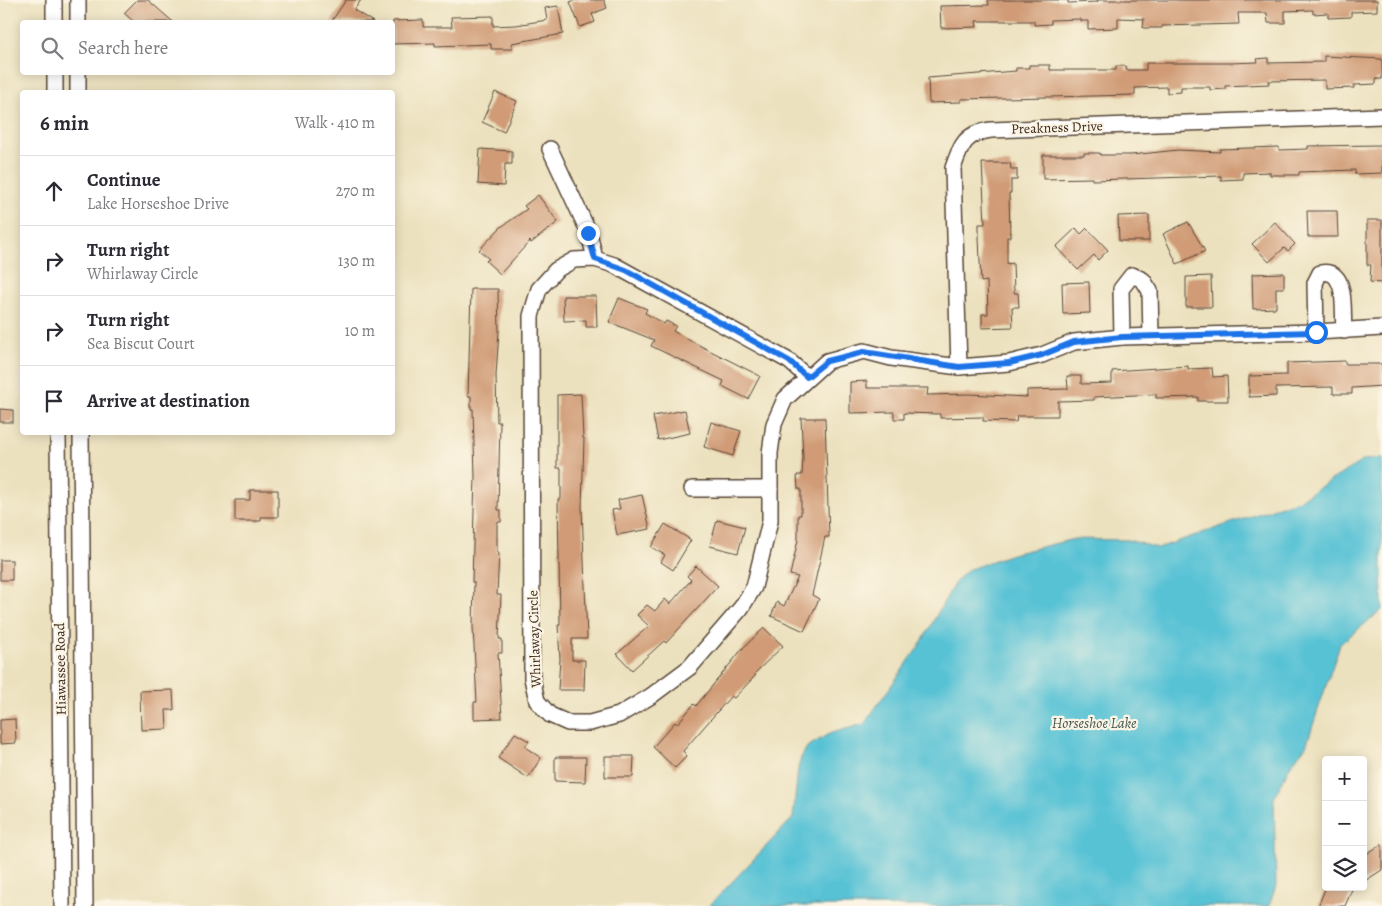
<!DOCTYPE html>
<html lang="en">
<head>
<meta charset="utf-8">
<style>
	:root { --surface:#fff; --page:#f2f2f3; --text:#2b2b33; --muted:#7c7c81; --line:#e1e1e2 }
	body { margin:0; font-family:Alegreya,serif; background:var(--page); color:var(--text) }
	.controls { position:absolute; right:15px; bottom:15px; display:grid; overflow:hidden; border-radius:5px; box-shadow:0 2px 12px #0003 }
	.controls button { width:45px; height:45px; display:grid; place-items:center; padding:0; border:0; border-bottom:1px solid var(--line); background:var(--surface); color:var(--text); font:25px sans-serif }
	.stop { position:absolute; width:15px; height:15px; margin:-11px; border:4px solid #1a73e8; border-radius:50%; background:#fff }
	.stop.end { background:#1a73e8; border-color:#fff; box-shadow:0 1px 5px #0008 }
	.list { margin:0; padding:0; list-style:none }
	h2 { display:flex; justify-content:space-between; align-items:center; height:65px; margin:0; padding:0 20px; font-size:21px }
	h2 small { font-size:16px; font-weight:400; color:var(--muted) }
	.list li { display:grid; grid-template-columns:32px 1fr auto; gap:15px; align-items:center; box-sizing:border-box; height:70px; padding:0 20px; border-top:1px solid var(--line) }
	.list b { display:block; font-size:19px; white-space:nowrap }
	.list p { margin:0; font-size:16px; white-space:nowrap; color:var(--muted) }
	.list em { font-size:16px; font-style:normal; color:var(--muted) }
	.icon { flex:none; width:28px; height:28px; fill:none; stroke:currentColor; stroke-width:2; stroke-linecap:round; stroke-linejoin:round }
	.map { position:relative; flex:none; width:1382px; height:906px; overflow:hidden }
	.search { position:absolute; background:var(--surface); box-shadow:0 2px 12px #0003; left:20px; top:20px; width:375px; height:55px; display:flex; align-items:center; gap:12px; box-sizing:border-box; padding:0 18px; border-radius:5px; color:var(--muted); font-size:19px }
	.panel { position:absolute; background:var(--surface); box-shadow:0 2px 12px #0003; left:20px; top:90px; width:375px; height:345px; border-radius:5px }
	.map>svg:first-child { display:block }
</style>
</head>
<body>
<div class="map">
<svg width="1382" height="906" viewBox="0 0 1382 906">
	<rect width="100%" height="100%" fill="#fcf5e5"/>
	<filter id="ink" filterUnits="userSpaceOnUse"><feTurbulence type="fractalNoise" baseFrequency=".02" numOctaves="2"/><feDisplacementMap in="SourceGraphic" scale="10" xChannelSelector="R" yChannelSelector="G"/><feConvolveMatrix kernelMatrix="1 2 1 2 8 2 1 2 1" color-interpolation-filters="sRGB"/></filter>
	<filter id="wash" filterUnits="userSpaceOnUse"><feTurbulence type="fractalNoise" baseFrequency=".0096" numOctaves="4" result="noise"/><feDisplacementMap in="SourceGraphic" scale="20" xChannelSelector="R" yChannelSelector="G"/><feGaussianBlur stdDeviation="1.12" result="paint"/><feColorMatrix in="noise" values="0 0 0 0 0 0 0 0 0 0 0 0 0 0 0 0 0 1.4 0 .05"/><feComposite in="paint" operator="in"/></filter>
	<g filter="url(#wash)">
		<rect width="100%" height="100%" fill="#ece1be"/>
		<path fill="#59c2d5" stroke="#4a767a" d="M1382 458V610L1340 644 1306 746 1290 766 1274 798 1276 886 1269 906H709L793 818 798 769 801 758 807 747 831 733 864 724 920 645 954 584 967 570 1012 554 1074 539 1128 540 1158 548 1299 500 1364 460Z"/>
		<g id="blocks">
			<g fill="#d09b76">
				<path d="M137 0H148L173 22H134L124 13Z"/>
				<path d="M346 0H361L354 10 373 22H331Z"/>
				<path d="M576 0H604L607 8 592 14 595 22 580 27 570 2Z"/>
				<path d="M988 0H1068V3L1098 2 1097 0H1377V11L1351 12V17L1328 18V13L1313 14V10L1285 11V23H1268L1267 13H1238L1239 24 1162 26V28H1143L1144 19 1118 18V28L1088 29V21H1081V19L1051 20V24L1034 25V21H976L977 27 941 28 940 6 989 5Z"/>
				<path d="M558 6 563 34 512 43V49H491V44L435 46V43L393 44V21L423 20V27H452L451 17 493 16V26L516 25 547 20 545 8Z"/>
				<path d="M1324 56 1382 59V79H1376V84L1354 85V88L1325 89V80L1268 81 1269 84 1225 86V89L1210 90V87H1181V92L1167 93V87L1135 88V95L961 99V102L929 103 928 78 1016 71V68H1029V65H1050V70H1116V66H1126V70H1146V63H1230L1258 62 1257 59 1268 58V63L1324 62Z"/>
				<path d="M495 92 517 101 504 132 482 122Z"/>
				<path d="M1382 145V173L1355 174V170L1299 172V175H1270V172L1243 173V179L1221 180V176L1092 180V178L1043 179V155H1084V153H1100V155H1131L1178 150 1220 152V149L1279 147V150L1308 149V146Z"/>
				<path d="M480 149 512 151V164H505L504 186 478 184Z"/>
				<path d="M982 163H1010L1011 169H1017V180H1011V193H1009L1010 237H1007V264L1013 263 1014 293H1018L1019 307H1012L1013 327 982 328V314H988L987 281 981 282 979 238V224H985Z"/>
				<path d="M538 195 558 222 531 243 530 241 500 274 486 261 489 259 479 250 501 227 527 209 524 206Z"/>
				<path d="M1307 211H1337L1338 237H1308Z"/>
				<path d="M1149 215V241H1119L1118 216Z"/>
				<path d="M1367 220H1382V283L1370 282 1371 265H1367Z"/>
				<path d="M1188 222 1205 251 1177 264 1163 234Z"/>
				<path d="M1275 222 1295 244 1288 251 1284 248 1269 262 1252 244Z"/>
				<path d="M1076 228 1081 234 1087 228 1108 250 1098 260 1094 255 1078 270 1056 247Z"/>
				<path d="M1284 273V288H1276V308L1253 309 1252 274Z"/>
				<path d="M1211 276 1212 307H1186V277Z"/>
				<path d="M1089 282 1090 313 1063 314 1062 283Z"/>
				<path d="M471 289H498L499 331 496 375 497 422H500L498 510H501V522H497V552H499L497 595H501L499 639H502V653H498L502 718 474 719V702H477L473 627 474 582H472L475 476 473 409H471V396H468Z"/>
				<path d="M563 296H596L597 327H586V320L564 321Z"/>
				<path d="M619 298 647 309 645 313 664 324 666 321 676 326 673 331 687 339 760 376 748 399 722 386 724 381 651 346 654 340 609 322Z"/>
				<path d="M1345 361V364H1382V386L1352 388V394H1333V387L1276 388V396L1249 397V376L1287 375V363Z"/>
				<path d="M1188 366V369L1212 368 1213 377 1227 376 1228 401H1198V397L1156 398V394L1094 397V400L1058 401V416H1017L1016 422 983 421V417L940 418V414L904 413V419H894V412L850 413V382L867 381V388H928L927 395 969 394 1027 397V390L1068 389 1067 376H1081V384L1112 383V371Z"/>
				<path d="M581 394 583 438H584L582 508 587 639H572V660H585L584 690H558L560 659 558 625H560L558 499H561V468H557V395Z"/>
				<path d="M0 409 13 410V422H0Z"/>
				<path d="M685 410 690 433 658 440 653 416Z"/>
				<path d="M801 418H825L829 537H825L812 595 819 599 804 631 771 616 777 602 784 606 798 577 790 575 798 540V515H801V489H798L797 475H802L803 458Z"/>
				<path d="M711 422 741 431 733 456 704 447Z"/>
				<path d="M250 490H278V517H261V521H235V500H250Z"/>
				<path d="M642 495 650 529 617 535 612 510 620 509 618 500Z"/>
				<path d="M717 520 745 527 738 553 710 546Z"/>
				<path d="M665 524 691 540 673 570 661 562 665 555 651 547Z"/>
				<rect x="0" y="560" width="12" height="20"/>
				<path d="M696 566 718 586 666 643 664 641 632 670 617 654 649 626 637 615 647 605 655 611 665 599 670 604 691 580 687 576Z"/>
				<path d="M764 628 783 646 754 674 756 675 734 698 731 696 683 751 687 756 675 768 653 747 675 722 677 724 694 704 696 706 743 648Z"/>
				<path d="M173 690 174 710H166L167 729 141 730 140 691Z"/>
				<path d="M15 719 16 743 0 744V720Z"/>
				<path d="M515 733 529 741 525 747 541 758 528 778 498 758Z"/>
				<path d="M605 756H634L633 777H605Z"/>
				<path d="M555 757H586L585 782 555 781Z"/>
				<path d="M1382 844V870L1363 882V856Z"/>
				<path d="M1326 887H1353L1345 906H1318Z"/>
			</g>
		</g>
	</g>
	<g filter="url(#ink)">
		<use href="#blocks" fill-opacity="0" stroke="#564536" stroke-width="1"/>
		<g fill="none" stroke-linecap="round" stroke-linejoin="round">
			<defs>
				<g id="minor">
					<path d="M54 0V22"/>
					<path d="M78 0V22"/>
					<path d="M55 72V92"/>
					<path d="M78 72V92"/>
					<path d="M550 149 589 233 595 259"/>
					<path d="M1316 332 1315 283 1320 273C1349 267 1342 312 1344 331"/>
					<path d="M1122 337 1121 289 1132 275 1143 280 1150 291 1151 337"/>
					<path d="M959 367 953 168C961 145 965 133 991 130L1382 116"/>
					<path d="M807 377 789 361 614 265 595 259 574 260 556 270 539 289 531 316 532 678 537 701 550 715 568 723H590L619 715 651 696 690 667 741 608 754 587 770 521V453L774 424 785 399 827 361 864 351 891 358 959 367 1009 363 1042 355 1074 342 1122 337 1316 332 1382 328"/>
					<path d="M58 432 62 906"/>
					<path d="M81 432 85 906"/>
					<path d="M692 489H770"/>
				</g>
			</defs>
			<use href="#minor" stroke="#564536" stroke-width="18"/>
			<use href="#minor" stroke="#fff" stroke-width="15"/>
		</g>
	</g>
	<g fill="none" stroke-linecap="round" stroke-linejoin="round" filter="url(#ink)">
		<path stroke="#1a73e8" stroke-width="6" d="M588 233 595 259 626 270 789 361 807 377 827 361 864 352 959 367 1009 363 1042 355 1074 342 1122 337 1316 332"/>
	</g>
	<g text-anchor="middle" stroke-width="4.5" stroke-linejoin="round" paint-order="stroke">
		<g font-size="14" fill="#3b2a1e" stroke="#fcf5e5">
			<text transform="translate(1057 127) rotate(-2)" y="5">Preakness Drive</text>
			<text transform="translate(534 639) rotate(-92)" y="5">Whirlaway Circle</text>
			<text transform="translate(60 669) rotate(-91)" y="5">Hiawassee Road</text>
		</g>
		<g font-size="15" font-style="italic" fill="#445855" stroke="#fcf5e5">
			<text x="1094" y="728">Horseshoe Lake</text>
		</g>
	</g>
</svg>
<div class="controls">
<button>+</button>
<button>−</button>
<button><svg class="icon" aria-label="layers" viewBox="0 0 24 24"><path d="M12 4l9 5-9 5-9-5zM3 14l9 5 9-5"/></svg></button>
</div>
<div class="stop" style="left:1316px;top:332px"></div>
<div class="stop end" style="left:588px;top:233px"></div>
<div class="search"><svg class="icon" aria-label="search" viewBox="0 0 24 24"><circle cx="10" cy="10" r="6"/><path d="M15 15l6 6"/></svg>Search here</div>
<section class="panel">
<h2>6 min<small>Walk · 410 m</small></h2>
<ul class="list">
<li><svg class="icon" aria-label="ahead" viewBox="0 0 24 24"><path d="M12 20V5M6 11l6-6 6 6"/></svg><div><b>Continue</b><p>Lake Horseshoe Drive</p></div><em>270 m</em></li>
<li><svg class="icon" aria-label="right" viewBox="0 0 24 24"><path d="M7 20v-9h11M14 6l5 5-5 5"/></svg><div><b>Turn right</b><p>Whirlaway Circle</p></div><em>130 m</em></li>
<li><svg class="icon" aria-label="right" viewBox="0 0 24 24"><path d="M7 20v-9h11M14 6l5 5-5 5"/></svg><div><b>Turn right</b><p>Sea Biscut Court</p></div><em>10 m</em></li>
<li><svg class="icon" aria-label="arrive" viewBox="0 0 24 24"><path d="M6 21V4h12l-3 4 3 4H6"/></svg><div><b>Arrive at destination</b></div></li>
</ul>
</section>
</div>
</body>
</html>
